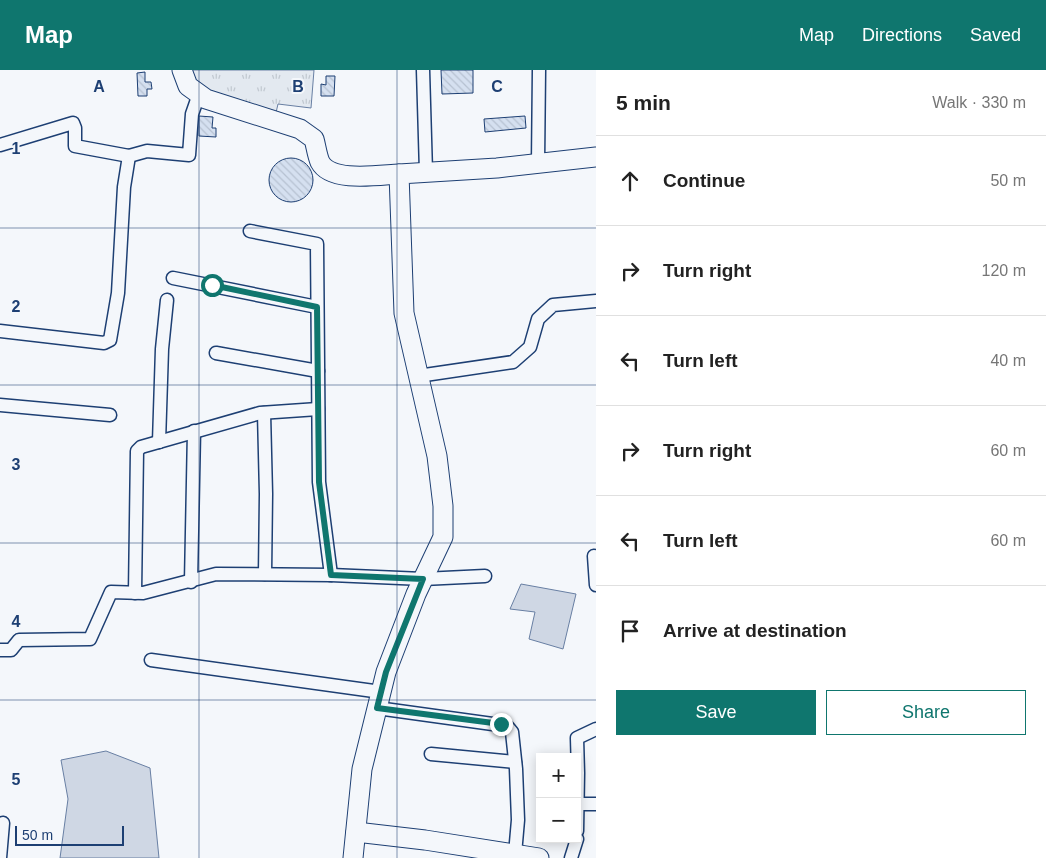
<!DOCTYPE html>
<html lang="en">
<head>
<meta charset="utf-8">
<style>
	:root { --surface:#fff; --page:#f6f6f6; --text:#222; --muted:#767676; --line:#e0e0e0; --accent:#0f766e }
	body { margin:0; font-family:Helvetica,sans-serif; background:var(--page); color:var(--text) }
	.controls { position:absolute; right:15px; bottom:15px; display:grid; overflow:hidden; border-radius:0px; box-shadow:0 2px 12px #0003 }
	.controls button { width:45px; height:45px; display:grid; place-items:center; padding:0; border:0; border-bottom:1px solid var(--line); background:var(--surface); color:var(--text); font:25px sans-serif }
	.scale { position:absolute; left:15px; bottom:12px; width:109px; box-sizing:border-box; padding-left:5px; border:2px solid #1d3f73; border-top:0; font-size:14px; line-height:18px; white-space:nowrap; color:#1d3f73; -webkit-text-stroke:4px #f4f7fb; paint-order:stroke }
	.stop { position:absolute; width:15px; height:15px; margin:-11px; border:4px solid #0f766e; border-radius:50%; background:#fff }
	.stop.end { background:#0f766e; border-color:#fff; box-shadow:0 1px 5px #0008 }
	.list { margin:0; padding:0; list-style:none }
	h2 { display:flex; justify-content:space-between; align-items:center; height:65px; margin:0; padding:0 20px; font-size:21px }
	h2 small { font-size:16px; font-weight:400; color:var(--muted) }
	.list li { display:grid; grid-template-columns:32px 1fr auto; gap:15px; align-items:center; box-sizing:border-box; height:90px; padding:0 20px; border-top:1px solid var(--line) }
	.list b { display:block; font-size:19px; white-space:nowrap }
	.list em { font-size:16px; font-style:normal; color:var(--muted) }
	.actions { display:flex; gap:10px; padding:15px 20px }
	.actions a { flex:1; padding:11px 0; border:1px solid var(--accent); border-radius:0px; text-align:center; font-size:18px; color:var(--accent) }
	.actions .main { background:var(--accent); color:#fff }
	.icon { flex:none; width:28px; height:28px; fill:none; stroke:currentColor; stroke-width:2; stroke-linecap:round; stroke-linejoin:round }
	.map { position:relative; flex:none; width:596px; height:788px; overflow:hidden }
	header { display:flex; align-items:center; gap:30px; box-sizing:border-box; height:70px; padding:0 25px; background:var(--accent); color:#fff }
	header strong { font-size:24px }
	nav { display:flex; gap:28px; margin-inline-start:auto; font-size:18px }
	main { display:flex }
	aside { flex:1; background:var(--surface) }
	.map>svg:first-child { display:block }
</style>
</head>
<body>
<header>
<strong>Map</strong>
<nav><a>Map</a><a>Directions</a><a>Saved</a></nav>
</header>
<main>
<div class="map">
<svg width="596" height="788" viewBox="0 0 596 788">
	<defs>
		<pattern id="park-tufts" width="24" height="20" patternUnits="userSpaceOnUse" patternTransform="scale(1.25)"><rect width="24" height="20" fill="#e3e9f0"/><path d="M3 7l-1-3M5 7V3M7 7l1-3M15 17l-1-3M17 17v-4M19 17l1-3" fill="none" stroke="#c2c9d1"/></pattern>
		<pattern id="building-back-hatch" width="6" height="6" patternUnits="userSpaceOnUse" patternTransform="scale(1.25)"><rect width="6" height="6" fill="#d5e0f0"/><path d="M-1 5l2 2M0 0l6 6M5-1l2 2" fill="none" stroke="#b6c1d1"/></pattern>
	</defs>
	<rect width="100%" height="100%" fill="#f4f7fb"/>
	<path fill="url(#park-tufts)" stroke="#687fa3" d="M180 0H314L311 38 278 34 275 47 180 9Z"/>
	<g fill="#cfd7e4" stroke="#687fa3">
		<path d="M521 514 576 524 563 579 529 569 535 542 510 539Z"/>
		<path d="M106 681 150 698 159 788H60L68 729 61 690Z"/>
	</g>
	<g fill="url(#building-back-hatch)" stroke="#1d3f73">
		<path d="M441 0H473V23L442 24Z"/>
		<path d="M145 2V12H151L152 19H147V26H138L137 3Z"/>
		<path d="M326 6H335L334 26H321V14L326 15Z"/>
		<path d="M199 46 213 47 212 58H216V67L199 66Z"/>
		<path d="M525 46 526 58 485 62 484 49Z"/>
		<circle cx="291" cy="110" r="22"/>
	</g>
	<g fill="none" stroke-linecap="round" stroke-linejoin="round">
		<defs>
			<g id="street">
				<path d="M423 0 426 102"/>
				<path d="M0 75 73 53 75 58V76L129 86"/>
				<path d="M538 93 539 0"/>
				<path d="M250 161 317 174 319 412 331 505"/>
				<path d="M173 208 317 237"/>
				<path d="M0 261 104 273 110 270 118 223 124 117 129 86 147 81 189 85 192 44 199 24"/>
				<path d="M216 283 318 301"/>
				<path d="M418 306 513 292 530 277 538 249 553 235 596 231"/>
				<path d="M0 335 110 345"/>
				<path d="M264 343 266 424 265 504"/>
				<path d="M159 372 162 279 167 230"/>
				<path d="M594 486 596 515"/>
				<path d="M191 512 194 361"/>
				<path d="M135 523 137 381 141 377 260 343 318 339"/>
				<path d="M0 580H11L19 570 90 569 111 522 143 523 216 504 331 505 423 509 485 506"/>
				<path d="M151 590 381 622"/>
				<path d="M377 638 507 656 512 662 516 699 518 750 515 784"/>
				<path d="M431 684 515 692"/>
				<path d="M578 734H596"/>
				<path d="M577 761 578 703 577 668 596 659"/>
				<path d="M0 788 3 753"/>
				<path d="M571 788 577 769"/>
			</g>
			<g id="secondary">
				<path d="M182 0 188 16 206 29 300 59 314 69C316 76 317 85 320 92 331 113 379 105 399 104"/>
				<path d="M356 762 425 770 539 788"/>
				<path d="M353 788 362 699 386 602 416 524 443 467V436L437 386 404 243 399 104 497 98 596 87"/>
			</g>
		</defs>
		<use href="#street" stroke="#1d3f73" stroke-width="15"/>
		<use href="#secondary" stroke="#1d3f73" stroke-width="21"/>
		<use href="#street" stroke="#f4f7fb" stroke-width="12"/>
		<use href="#secondary" stroke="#f4f7fb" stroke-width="19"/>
	</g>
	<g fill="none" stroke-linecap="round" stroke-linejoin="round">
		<path stroke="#0f766e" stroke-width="6" d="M212 215 317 237 319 412 331 505 423 509 386 602 377 638 501 654"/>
	</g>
	<path fill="none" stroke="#1d3f73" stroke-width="1" stroke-opacity="0.55" d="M199 0V788M397 0V788M0 158H596M0 315H596M0 473H596M0 630H596"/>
	<g font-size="16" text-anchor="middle" font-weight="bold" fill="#1d3f73" stroke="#f4f7fb" stroke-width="4" stroke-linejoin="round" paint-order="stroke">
		<text x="99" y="22">A</text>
		<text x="298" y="22">B</text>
		<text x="497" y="22">C</text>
		<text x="16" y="84">1</text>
		<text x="16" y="242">2</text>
		<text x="16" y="400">3</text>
		<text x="16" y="557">4</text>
		<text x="16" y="715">5</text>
	</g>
</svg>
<div class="controls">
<button>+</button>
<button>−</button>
</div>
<div class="scale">50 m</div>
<div class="stop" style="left:212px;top:215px"></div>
<div class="stop end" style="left:501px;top:654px"></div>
</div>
<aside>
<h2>5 min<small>Walk · 330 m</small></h2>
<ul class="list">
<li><svg class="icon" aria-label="ahead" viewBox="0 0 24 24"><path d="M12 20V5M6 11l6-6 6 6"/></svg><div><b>Continue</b></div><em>50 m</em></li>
<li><svg class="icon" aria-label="right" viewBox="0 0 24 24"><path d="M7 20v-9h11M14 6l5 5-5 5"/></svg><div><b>Turn right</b></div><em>120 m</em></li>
<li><svg class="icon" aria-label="left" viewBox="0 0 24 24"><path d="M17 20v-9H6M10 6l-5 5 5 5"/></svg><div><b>Turn left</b></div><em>40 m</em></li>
<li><svg class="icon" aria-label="right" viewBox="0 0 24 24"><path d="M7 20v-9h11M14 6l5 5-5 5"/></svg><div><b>Turn right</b></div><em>60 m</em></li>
<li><svg class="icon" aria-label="left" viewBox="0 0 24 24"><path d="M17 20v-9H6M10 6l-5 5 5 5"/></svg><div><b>Turn left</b></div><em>60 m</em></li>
<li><svg class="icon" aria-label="arrive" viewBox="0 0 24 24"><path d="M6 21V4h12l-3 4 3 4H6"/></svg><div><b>Arrive at destination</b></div></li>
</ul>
<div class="actions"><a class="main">Save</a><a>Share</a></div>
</aside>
</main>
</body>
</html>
